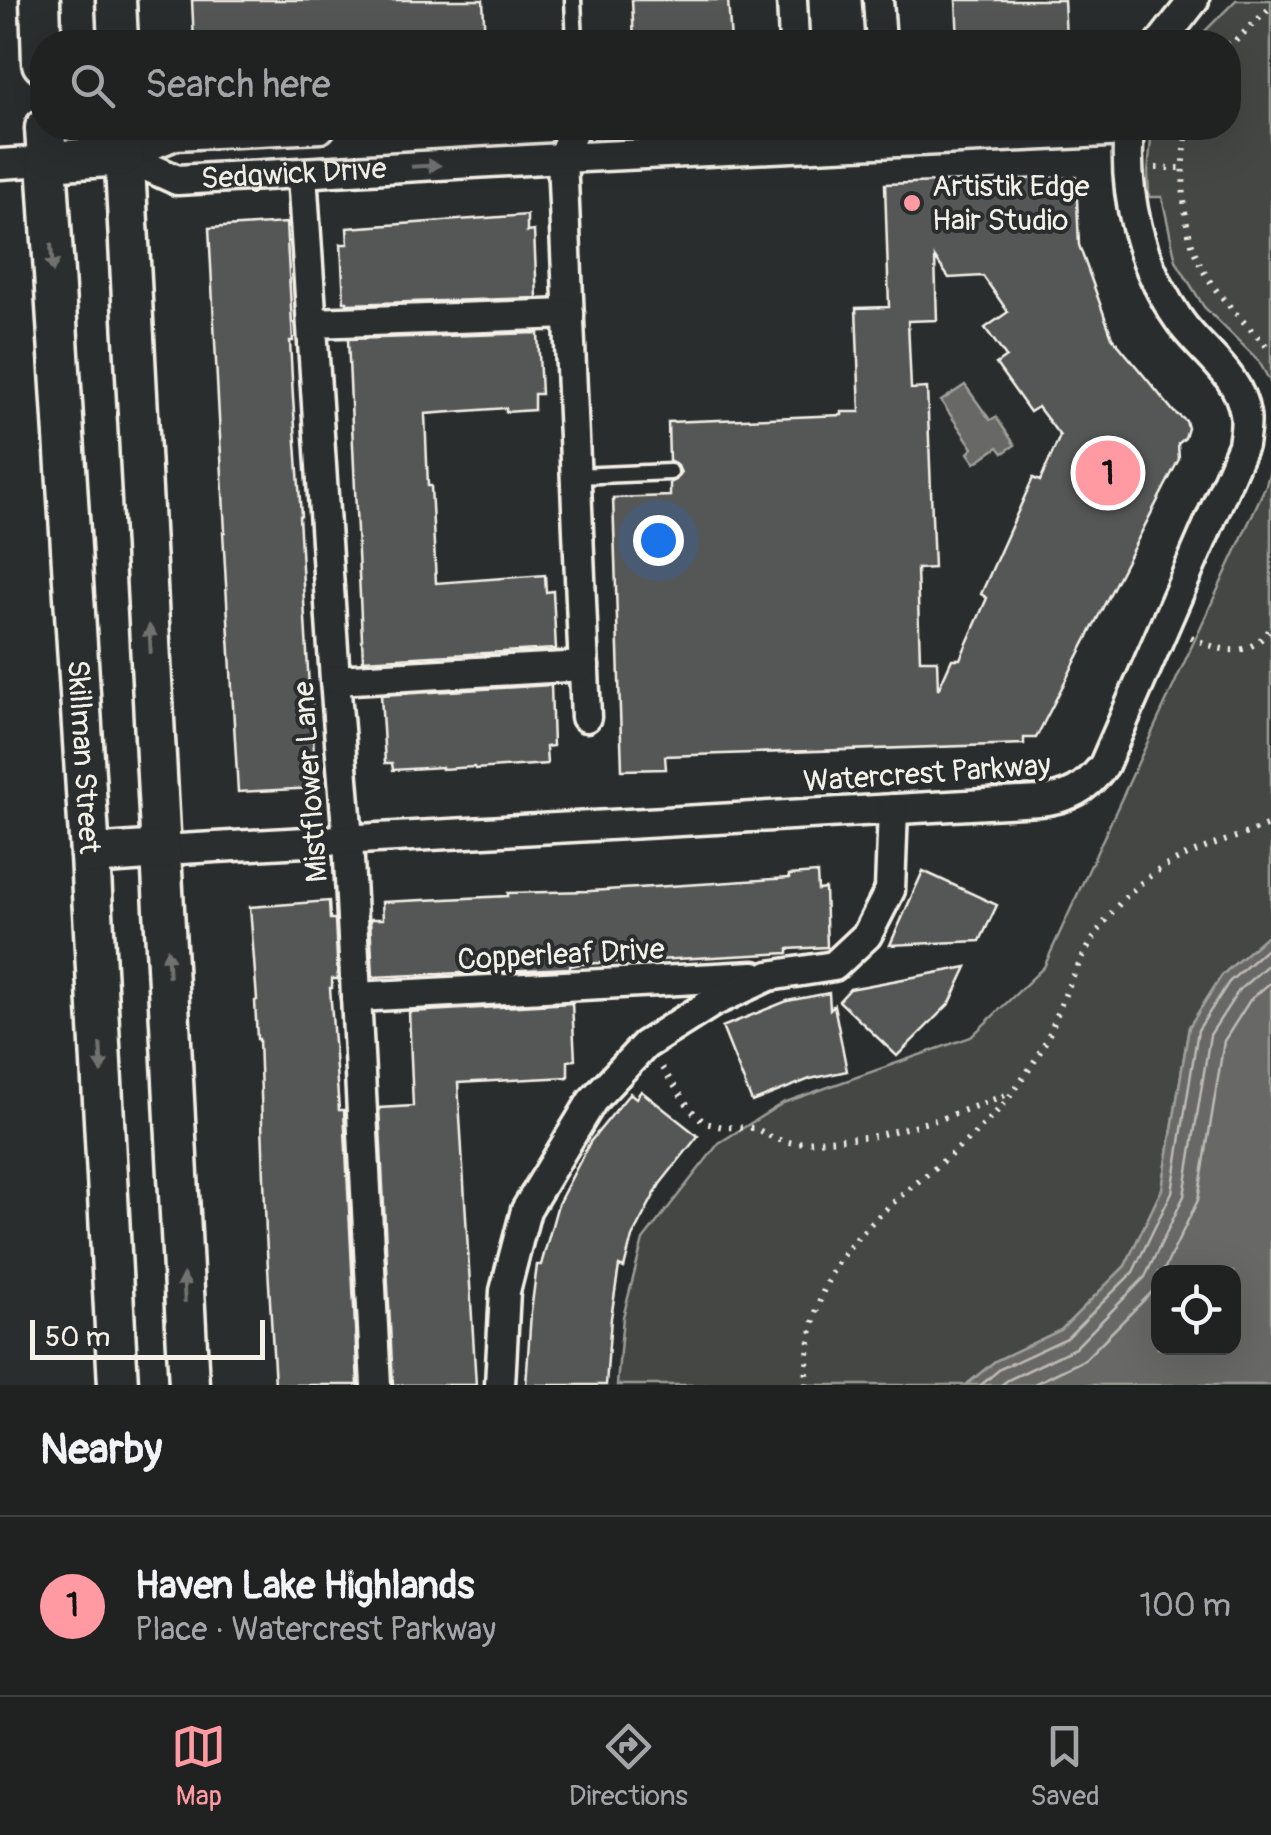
<!DOCTYPE html>
<html lang="en">
<head>
<meta charset="utf-8">
<style>
	:root { --surface:#202222; --page:#282a2a; --text:#f1f3f6; --muted:#a2a4a5; --line:#3d3f40; --accent:#ff9aa2 }
	body { margin:0; font-family:Pangolin,sans-serif; background:var(--page); color:var(--text) }
	.controls { position:absolute; right:30px; bottom:30px; display:grid; overflow:hidden; border-radius:20px; box-shadow:0 10px 40px #0002 }
	.controls button { width:90px; height:90px; display:grid; place-items:center; padding:0; border:0; border-bottom:2px solid var(--line); background:var(--surface); color:var(--text); font:50px sans-serif }
	.scale { position:absolute; left:30px; bottom:25px; width:235px; box-sizing:border-box; padding-left:10px; border:5px solid #f4f1e8; border-top:0; font-size:28px; line-height:35px; white-space:nowrap; color:#f4f1e8; -webkit-text-stroke:8px #2a2d2e; paint-order:stroke }
	.you { position:absolute; left:658px; top:540px; width:35px; height:35px; margin:-25px; border:8px solid #fff; border-radius:50%; background:#1a73e8; box-shadow:0 0 0 15px #1a73e833 }
	.badge { display:grid; place-items:center; width:65px; height:65px; border-radius:50%; background:var(--accent); color:#111; font-size:32px; font-weight:700 }
	.pin { position:absolute; translate:-50% -50%; border:5px solid #fff; box-shadow:0 2px 10px #0006 }
	.list { margin:0; padding:0; list-style:none }
	h2 { display:flex; justify-content:space-between; align-items:center; height:130px; margin:0; padding:0 40px; font-size:42px }
	h2 small { font-size:32px; font-weight:400; color:var(--muted) }
	.list li { display:grid; grid-template-columns:65px 1fr auto; gap:30px; align-items:center; box-sizing:border-box; height:180px; padding:0 40px; border-top:2px solid var(--line) }
	.list b { display:block; font-size:38px; white-space:nowrap }
	.list p { margin:0; font-size:32px; white-space:nowrap; color:var(--muted) }
	.list em { font-size:32px; font-style:normal; color:var(--muted) }
	.icon { flex:none; width:55px; height:55px; fill:none; stroke:currentColor; stroke-width:2; stroke-linecap:round; stroke-linejoin:round }
	.map { position:relative; flex:none; width:1271px; height:1385px; overflow:hidden }
	.search { position:absolute; background:var(--surface); box-shadow:0 10px 40px #0002; left:30px; right:30px; top:30px; height:110px; display:flex; align-items:center; gap:25px; box-sizing:border-box; padding:0 35px; border-radius:40px; color:var(--muted); font-size:38px }
	.sheet { height:310px; background:var(--surface) }
	nav { display:flex; justify-content:space-around; align-items:center; box-sizing:border-box; height:140px; border-top:2px solid var(--line); background:var(--surface); font-size:28px; color:var(--muted) }
	nav a { display:grid; justify-items:center; gap:5px }
	nav .on { color:var(--accent) }
	.map>svg:first-child { display:block }
</style>
</head>
<body>
<div class="map">
<svg width="1271" height="1385" viewBox="0 0 1271 1385">
	<rect width="100%" height="100%" fill="#2a2d2e"/>
	<filter id="ink" filterUnits="userSpaceOnUse"><feTurbulence type="fractalNoise" baseFrequency=".01" numOctaves="2"/><feDisplacementMap in="SourceGraphic" scale="20" xChannelSelector="R" yChannelSelector="G"/><feConvolveMatrix kernelMatrix="1 2 1 2 8 2 1 2 1" color-interpolation-filters="sRGB"/></filter>
	<g filter="url(#ink)">
		<g fill="#444645" stroke="#9c9c96" stroke-width="2.5">
			<path d="M1236 0H1271V383L1258 360 1204 307 1176 261 1162 197H1149L1148 172 1152 128H1228V42H1194Z"/>
			<path d="M1271 467V932L1222 975 1189 1027 1162 1189 1125 1266 1061 1330 995 1361 966 1385H617L623 1317 643 1240 719 1143 783 1103 971 1037 1044 967 1266 485Z"/>
		</g>
		<g fill="#676866" stroke="#9f9f9a" stroke-width="2.5" fill-rule="evenodd">
			<path d="M965 385 990 420 996 417 1015 445 1003 453 998 447 975 463 968 453 973 448 941 401Z"/>
			<path d="M1271 932V1385H966L995 1361 1061 1330 1125 1266 1162 1189 1189 1027 1222 975ZM1158 1272H1234V1348H1158Z"/>
		</g>
		<g fill="none" stroke-linecap="round" stroke-linejoin="round">
			<g stroke="#bcbab4" stroke-width="2.5">
				<path d="M1163 1272 1198 1200 1224 1041 1250 1000 1271 982"/>
				<path d="M981 1385 1000 1369 1067 1338 1133 1272 1172 1192 1198 1030 1229 982 1271 945"/>
				<path d="M1001 1385 1008 1380 1075 1348 1145 1277 1184 1196 1210 1035 1239 990 1271 962"/>
				<path d="M1032 1385 1084 1360 1151 1293 1158 1283"/>
			</g>
		</g>
		<g fill="#555756" stroke="#f4f1e8" stroke-width="2.5" fill-rule="evenodd">
			<path d="M192 0H483L485 42H194Z"/>
			<path d="M632 0H728L731 42H634Z"/>
			<path d="M956 0H1064L1066 38 958 42Z"/>
			<path d="M1076 177 1079 245 1112 337 1174 412 1186 421 1188 428 1185 438 1178 444 1179 459 1036 738H1024V744L665 756 666 769 622 770 613 498 670 496V483L676 480 681 473 678 466 669 461 668 422 842 415V412H860L856 308 889 307 885 184ZM935 258 949 278 983 276 1008 312 985 328 1006 357 996 364 1030 412 1038 407 1060 436 1040 481 1033 478 981 594 987 598 960 659H952L938 690 937 660H920L917 569 934 568 927 388 911 389 908 321 937 320Z"/>
			<path d="M527 215V232L534 231 537 298 347 304V302H344L341 244H348L347 228Z"/>
			<path d="M286 223 293 341H290L293 398 301 516H299L310 704H312L315 788 238 792 223 532H225L209 228Z"/>
			<path d="M538 333 541 394H534V410L506 412V408L425 414 428 486H431L436 583 545 575 546 592 553 591 556 649 363 660 348 339Z"/>
			<path d="M551 685 553 746 546 747 547 764 475 769 474 767 442 769V767L393 770 392 763H385L381 695Z"/>
			<path d="M923 871 997 905 980 941 890 945Z"/>
			<path d="M817 873 818 890 825 889 827 947 788 949V953L581 964 570 966V968L373 977 370 919H383L382 902 508 896V893L590 891 716 883 789 878V875Z"/>
			<path d="M329 901 330 919H335L338 979H332V988H330L339 1110H344L358 1385H275L266 1234 259 1039H257L255 1001 257 1000 250 907Z"/>
			<path d="M967 967 950 1003 897 1056 839 1001 850 989Z"/>
			<path d="M829 993 830 1009 834 1005 847 1071 810 1079 752 1102 722 1027 787 1001Z"/>
			<path d="M572 1003 575 1060 568 1061V1077L458 1083 476 1385H393L379 1108 413 1106 409 1012Z"/>
			<path d="M641 1091 698 1136 660 1184 632 1237 624 1268 619 1266 611 1318 606 1385H526L531 1312 537 1265H541L558 1204 590 1142 630 1093 636 1098Z"/>
		</g>
		<g fill="none" stroke-linecap="round" stroke-linejoin="round">
			<defs>
				<g id="lane">
					<path d="M573 0 575 42"/>
					<path d="M576 476 670 472"/>
				</g>
				<g id="street">
					<path d="M792 0 794 42"/>
					<path d="M878 0 881 42"/>
					<path d="M1161 42 1194 0"/>
					<path d="M574 128 562 158 586 717"/>
					<path id="s1" d="M124 156 177 180 562 158 1128 131"/>
					<path d="M124 156 175 135 320 128"/>
					<path d="M0 164 46 161"/>
					<path d="M302 174 335 680 348 840 376 1385"/>
					<path d="M312 323 569 314"/>
					<path d="M335 680 584 666"/>
					<path d="M162 850 1040 801C1069 798 1086 789 1104 765L1243 445C1244 436 1247 424 1245 414 1239 373 1200 351 1179 320 1140 264 1123 195 1129 128"/>
					<path d="M356 997 754 976"/>
					<path d="M500 1385 505 1291 526 1210 592 1101 645 1045 713 1002 769 976 834 966 867 935 890 890 893 809"/>
				</g>
				<g id="secondary">
					<path d="M40 0 42 63"/>
					<path d="M116 0 118 42"/>
					<path id="s2" d="M45 128 90 855 118 1385"/>
					<path d="M123 128 189 1385"/>
					<path d="M46 161 124 156"/>
					<path d="M90 855 162 850"/>
				</g>
			</defs>
			<use href="#lane" stroke="#f4f1e8" stroke-width="21"/>
			<use href="#street" stroke="#f4f1e8" stroke-width="35"/>
			<use href="#secondary" stroke="#f4f1e8" stroke-width="45"/>
			<g stroke="#f4f1e8" stroke-width="6" stroke-dasharray="2.5 8" stroke-linecap="butt">
				<path d="M1228 48 1271 7"/>
				<path d="M1187 128C1181 179 1179 235 1209 280 1227 306 1250 328 1271 351"/>
				<path d="M1156 168H1182"/>
				<path d="M1191 637C1222 652 1247 660 1271 628"/>
				<path d="M662 1068 691 1110 705 1123 723 1127 755 1128 775 1139 793 1143 875 1136 943 1118 1011 1093"/>
				<path d="M806 1385C807 1343 815 1297 839 1261 887 1193 964 1157 1014 1091 1024 1077 1035 1062 1043 1046 1052 1031 1057 1013 1064 997 1083 952 1106 910 1146 879 1182 851 1230 841 1271 824"/>
			</g>
			<use href="#lane" stroke="#2a2d2e" stroke-width="14"/>
			<use href="#street" stroke="#2a2d2e" stroke-width="28"/>
			<use href="#secondary" stroke="#2a2d2e" stroke-width="38"/>
		</g>
		<defs><path id="oneway-solid" d="M-6-.8H1V-3.2L6.5 0L1 3.2V.8H-6Z" transform="scale(2.5)"/></defs>
		<g fill="#71726f">
			<use href="#oneway-solid" transform="translate(426 166) rotate(-3)"/>
			<use href="#oneway-solid" transform="translate(52 258) rotate(86)"/>
			<use href="#oneway-solid" transform="translate(150 639) rotate(-93)"/>
			<use href="#oneway-solid" transform="translate(168 963) rotate(-93)"/>
			<use href="#oneway-solid" transform="translate(101 1058) rotate(87)"/>
			<use href="#oneway-solid" transform="translate(184 1288) rotate(-93)"/>
		</g>
	</g>
	<circle fill="#ff9aa2" stroke="#2a2d2e" stroke-width="4" cx="912" cy="203" r="10"/>
	<g text-anchor="middle" stroke-width="8" stroke-linejoin="round" paint-order="stroke">
		<g font-size="30" fill="#f4f1e8" stroke="#2a2d2e">
			<text dy="10" stroke="none"><textPath href="#s1" startOffset="175">Sedgwick Drive</textPath></text>
			<text dy="10" stroke="none"><textPath href="#s2" startOffset="630">Skillman Street</textPath></text>
			<text transform="translate(927 773) rotate(-4)" y="10">Watercrest Parkway</text>
			<text transform="translate(310 782) rotate(-94)" y="10">Mistflower Lane</text>
			<text transform="translate(561 954) rotate(-3)" y="10">Copperleaf Drive</text>
		</g>
		<g font-size="30" fill="#f4f1e8" stroke="#2a2d2e" text-anchor="start">
			<text x="932" y="196">Artistik Edge<tspan x="932" dy="34">Hair Studio</tspan></text>
		</g>
	</g>
</svg>
<div class="controls">
<button><svg class="icon" aria-label="locate" viewBox="0 0 24 24"><circle cx="12" cy="12" r="6"/><path d="M12 2v4M12 18v4M2 12h4M18 12h4"/></svg></button>
</div>
<div class="scale">50 m</div>
<div class="you"></div>
<div class="pin badge" style="left:1108px;top:473px">1</div>
<div class="search"><svg class="icon" aria-label="search" viewBox="0 0 24 24"><circle cx="10" cy="10" r="6"/><path d="M15 15l6 6"/></svg>Search here</div>
</div>
<section class="sheet">
<h2>Nearby<small></small></h2>
<ul class="list">
<li><span class="badge">1</span><div><b>Haven Lake Highlands</b><p>Place · Watercrest Parkway</p></div><em>100 m</em></li>
</ul>
</section>
<nav>
<a class="on"><svg class="icon" aria-label="map" viewBox="0 0 24 24"><path d="M3 6l6-2 6 2 6-2v14l-6 2-6-2-6 2zM9 4v14M15 6v14"/></svg>Map</a>
<a><svg class="icon" aria-label="directions" viewBox="0 0 24 24"><path d="M12 3l9 9-9 9-9-9zM9 14v-3h6M13 9l2 2-2 2"/></svg>Directions</a>
<a><svg class="icon" aria-label="saved" viewBox="0 0 24 24"><path d="M7 4h10v16l-5-4-5 4z"/></svg>Saved</a>
</nav>
</body>
</html>
